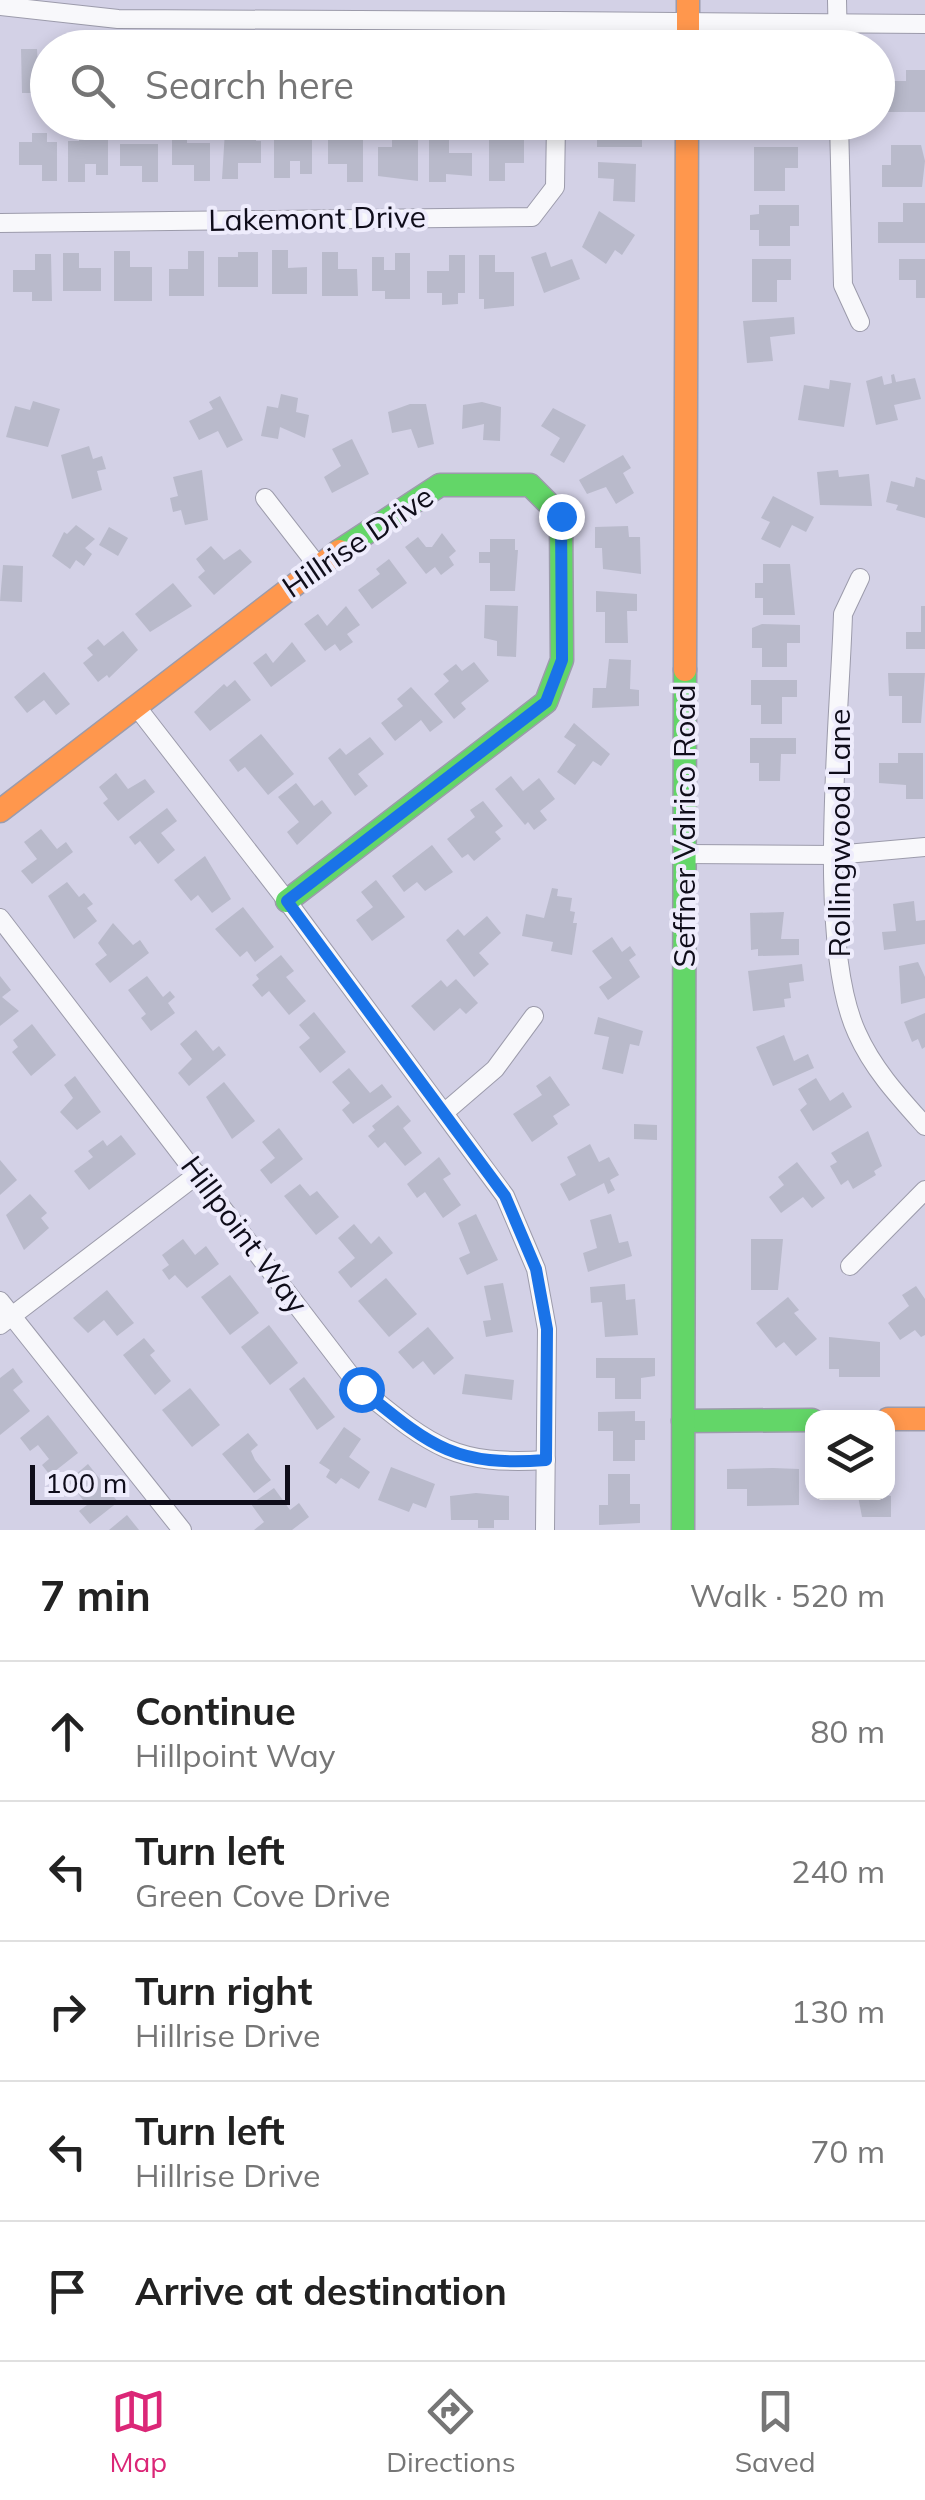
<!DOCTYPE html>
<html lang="en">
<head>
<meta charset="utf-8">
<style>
	:root { --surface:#fff; --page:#f6f6f6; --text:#222; --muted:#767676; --line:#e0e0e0; --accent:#db2777 }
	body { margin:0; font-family:Mulish,sans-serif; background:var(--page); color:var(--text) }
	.controls { position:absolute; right:30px; bottom:30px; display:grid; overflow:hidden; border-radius:20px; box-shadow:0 5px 15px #0003 }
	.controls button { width:90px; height:90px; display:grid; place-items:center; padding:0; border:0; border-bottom:2px solid var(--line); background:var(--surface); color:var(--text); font:50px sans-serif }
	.scale { position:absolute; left:30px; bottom:25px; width:260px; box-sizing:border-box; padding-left:10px; border:5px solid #0f0d1a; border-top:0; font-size:28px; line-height:35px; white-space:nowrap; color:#0f0d1a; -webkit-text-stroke:8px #eeecfc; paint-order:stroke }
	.stop { position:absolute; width:30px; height:30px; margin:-22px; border:8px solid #1a73e8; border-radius:50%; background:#fff }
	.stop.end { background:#1a73e8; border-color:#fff; box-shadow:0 2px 10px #0008 }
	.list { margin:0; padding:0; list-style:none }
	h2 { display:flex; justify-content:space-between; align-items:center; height:130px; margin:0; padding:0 40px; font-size:42px }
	h2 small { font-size:32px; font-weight:400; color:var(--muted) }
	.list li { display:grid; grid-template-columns:65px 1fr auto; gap:30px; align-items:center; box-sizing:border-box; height:140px; padding:0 40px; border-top:2px solid var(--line) }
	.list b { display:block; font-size:38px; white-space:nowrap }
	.list p { margin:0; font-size:32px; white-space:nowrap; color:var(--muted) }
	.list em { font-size:32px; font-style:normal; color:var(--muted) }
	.icon { flex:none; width:55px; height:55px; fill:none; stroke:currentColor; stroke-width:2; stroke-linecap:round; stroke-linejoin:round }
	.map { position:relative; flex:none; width:925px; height:1530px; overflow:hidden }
	.search { position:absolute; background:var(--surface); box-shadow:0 5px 15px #0003; left:30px; right:30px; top:30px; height:110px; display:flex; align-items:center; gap:25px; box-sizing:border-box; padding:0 35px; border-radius:55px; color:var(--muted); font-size:38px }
	.sheet { height:830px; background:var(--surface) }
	nav { display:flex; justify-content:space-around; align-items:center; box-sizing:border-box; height:140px; border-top:2px solid var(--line); background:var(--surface); font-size:28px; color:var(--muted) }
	nav a { display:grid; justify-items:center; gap:5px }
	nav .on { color:var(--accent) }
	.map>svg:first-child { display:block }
</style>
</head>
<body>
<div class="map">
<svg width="925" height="1530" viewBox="0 0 925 1530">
	<rect width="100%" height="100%" fill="#d3d1e6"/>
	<g fill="#b9bacb">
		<path d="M21 49H37L38 66 47 64 48 93H22Z"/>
		<path d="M906 70H925V112H883V81H906Z"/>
		<path d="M613 122 650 123V132H642V147H597V131H615Z"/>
		<path d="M765 122H796V128L765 129Z"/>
		<path d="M497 127H518V136H524V163H505V181H489V136H497Z"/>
		<path d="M108 131V175H96V164H85V182H68V141H79V132Z"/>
		<path d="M225 131H256V141H261V163H238V179H222Z"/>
		<path d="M286 132H302V140H312V174H300V161H290V178H274V140H286Z"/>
		<path d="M32 133H47V142H57V181H42V165H19V142H32Z"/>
		<path d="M172 133H187V143H210V181H194V165H172Z"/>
		<path d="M328 138H363V182H347V164H328Z"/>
		<path d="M392 140H418V181L378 176V147H392Z"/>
		<path d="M429 140H449V153H472V176L446 174V182H429Z"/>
		<path d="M120 144H158V182H142V166H120Z"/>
		<path d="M891 145H921L925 161 922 187H882V165H891Z"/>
		<path d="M754 147H798V168H785V191H754Z"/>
		<path d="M598 162 636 164 635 202 613 201 614 179 598 178Z"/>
		<path d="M903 203H925V243H878V222H903Z"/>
		<path d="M759 205H799V226H790V246H759V230H750V215L759 214Z"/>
		<path d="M599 211 635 235 622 255 615 250 606 264 582 247Z"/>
		<path d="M272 250H288V268L307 267V294H272Z"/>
		<path d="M114 251H130V267H152V301H114Z"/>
		<path d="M188 251H204V296H169V269H188Z"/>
		<path d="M238 252H258V287H218V257H238Z"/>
		<path d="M322 252H338V269H357L358 296H322Z"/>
		<path d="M546 252 551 267 572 259 580 279 544 293 531 257Z"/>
		<path d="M63 253H79V268H101V291H63Z"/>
		<path d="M395 253H410V299H385V291H372V257H384V270H395Z"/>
		<path d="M35 254H51L52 301H32V292H13V270H35Z"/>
		<path d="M449 255H465V293H458V304L442 305V293H427V271H449Z"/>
		<path d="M479 255H495V272H514V306L484 309V299H479Z"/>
		<path d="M752 259H791V280H777V302H752Z"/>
		<path d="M899 259H925V298H916V280H899Z"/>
		<path d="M794 317 795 334 770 337 773 361 747 363 743 321Z"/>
		<path d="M894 374 896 382 915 378 921 399 894 405 898 420 876 425 866 381 882 376 884 385 892 383 891 375Z"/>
		<path d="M830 380 851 383 844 427 798 420 804 385 829 389Z"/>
		<path d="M281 394 298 398 296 412 309 415 305 438 280 427 278 439 261 436 267 406 278 408Z"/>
		<path d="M220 396 243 440 227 448 218 431 199 440 189 421 213 409 209 402Z"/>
		<path d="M33 401 60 409 48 447 6 437 15 406 30 410Z"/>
		<path d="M482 402 501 407 500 441 483 440 484 424 462 429 463 405Z"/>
		<path d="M410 404H426L434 444 418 448 411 429 392 433 388 412Z"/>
		<path d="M553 408 586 425 564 463 550 455 560 438 541 426Z"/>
		<path d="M352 439 369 474 332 493 324 477 341 466 332 449Z"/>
		<path d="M89 446 93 459 102 456 106 469 97 471 102 490 72 499 61 455Z"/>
		<path d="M623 455 631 468 623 473 634 493 616 504 606 487 587 494 579 480Z"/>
		<path d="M202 470 208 520 185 525 181 510 173 512 170 498 178 496 173 477Z"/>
		<path d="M838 470 839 477 869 474 872 506 820 505 817 472Z"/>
		<path d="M916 477 925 480V518L896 510 898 505 886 502 891 481 914 487Z"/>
		<path d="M773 496 814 517 806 532 792 525 780 548 761 539 770 522 761 518Z"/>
		<path d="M76 525 95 539 85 548 92 554 84 566 76 560 70 569 52 556 64 532 67 534Z"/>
		<path d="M628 526 629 537H640L641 574 603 569 602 548H595V527Z"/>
		<path d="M109 527 128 538 118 556 99 545Z"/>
		<path d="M442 533 456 551 449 557 454 565 441 575 435 567 426 574 405 547 418 537 426 547H432Z"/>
		<path d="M490 539H515V550H518L515 591H490V563H479V552H490Z"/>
		<path d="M211 546 224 560 240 549 252 562 214 595 198 577 205 571 196 559Z"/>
		<path d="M389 559 407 583 372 609 358 590 380 574 376 569Z"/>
		<path d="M763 564H790L795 615H763V598H755V583H763Z"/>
		<path d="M3 565 23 566 22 602 0 601Z"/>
		<path d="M173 583 192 606 150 632 135 614Z"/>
		<path d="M596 591 637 594V611H627L628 643H605V612H596Z"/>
		<path d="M485 605 518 606 516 657 497 656V641L484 638Z"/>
		<path d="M346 606 360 625 347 634 353 642 340 651 335 644 325 651 304 624 318 614 327 626Z"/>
		<path d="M921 606H925V649H906V632H921Z"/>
		<path d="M762 624 800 625V643H787V667H762V648H752V628Z"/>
		<path d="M123 631 138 650 109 678 107 675 98 682 83 663 93 655 87 648 98 639 104 646Z"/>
		<path d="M292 642 306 661 271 687 253 663 266 653 273 663Z"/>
		<path d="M609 659 631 660 630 689 639 690V706L592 708 593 688H606Z"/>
		<path d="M474 662 489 681 461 703 466 709 454 719 434 694 449 681 443 674 456 664 462 671Z"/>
		<path d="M44 672 70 704 56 715 44 700 27 713 14 697Z"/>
		<path d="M888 673H925L921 723H902V696H889Z"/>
		<path d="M235 680 251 700 210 731 194 712 224 684 227 687Z"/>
		<path d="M751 680H797V697H782V724H761V705H751Z"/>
		<path d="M411 687 443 722 430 732 421 720 395 741 381 723 403 706 397 699Z"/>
		<path d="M574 723 610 754 601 766 593 761 575 785 557 772 576 745 564 737Z"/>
		<path d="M261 734 294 774 268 795 245 767 238 772 229 760Z"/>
		<path d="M370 737 384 754 358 774 368 786 355 796 328 758 340 748 346 755Z"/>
		<path d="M750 738H796V754H781L780 781H759V763H750Z"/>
		<path d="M898 753H923V799H906V785L879 783V763H898Z"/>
		<path d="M116 773 128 789 145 779 155 792 118 821 103 803 108 799 99 787Z"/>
		<path d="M511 776 523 791 539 778 555 799 540 811 547 820 534 830 528 822 525 825 495 789Z"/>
		<path d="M296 783 314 806 322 800 332 813 297 845 287 832 299 822 278 797Z"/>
		<path d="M483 801 503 826 495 832 501 839 474 861 468 854 462 858 447 839 475 817 470 810Z"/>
		<path d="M167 808 177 821 161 833 175 850 158 864 140 841 135 845 129 837Z"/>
		<path d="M41 829 57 849 66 842 73 852 32 884 21 871 37 859 24 842Z"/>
		<path d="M432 845 453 872 425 891 417 882 404 892 392 876Z"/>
		<path d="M205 856 231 899 212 913 198 895 191 901 174 880Z"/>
		<path d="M376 880 405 917 372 941 356 920 373 907 361 892Z"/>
		<path d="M67 882 79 897 84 893 93 904 87 908 97 921 74 939 48 896Z"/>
		<path d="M552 888 558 889 557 896 572 898 570 911 575 912 573 923H577L572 955 551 951 553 942 522 936 526 914 544 918Z"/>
		<path d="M914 901 916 921 925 920V944L884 950 882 932 896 931 893 904Z"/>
		<path d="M243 907 274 947 255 962 247 951 240 957 215 929Z"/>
		<path d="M784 912 781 939H799V955L758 956V949L751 950 750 913Z"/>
		<path d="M487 916 501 933 479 953 489 964 474 977 446 940 458 929 464 936Z"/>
		<path d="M113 923 133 945 140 940 149 953 110 983 95 964 107 955 98 943Z"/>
		<path d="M612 937 622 952 630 946 636 955 629 960 640 977 608 1000 599 987 612 978 592 951Z"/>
		<path d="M281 955 294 971 286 977 306 1001 289 1015 269 991 262 997 252 985 259 979 256 975Z"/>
		<path d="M918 962 925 977V998L901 1004 899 966Z"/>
		<path d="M802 964 804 981 789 983 791 998 784 999 785 1007 753 1011 748 971Z"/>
		<path d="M0 976 11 990 2 997 19 1011 0 1026Z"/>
		<path d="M147 976 163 997 170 991 175 997 168 1003 175 1013 151 1031 141 1018 146 1014 128 990Z"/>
		<path d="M456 979 478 1003 466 1014 460 1008 434 1031 411 1006 441 980 447 987Z"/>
		<path d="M314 1012 346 1052 320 1073 299 1047 310 1038 299 1025Z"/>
		<path d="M925 1013V1047L922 1049 918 1039 912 1042 904 1022Z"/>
		<path d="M598 1017 643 1031 639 1046 630 1044 623 1074 602 1069 609 1037 594 1034Z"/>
		<path d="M32 1024 56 1055 31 1076 12 1052 18 1047 13 1040Z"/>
		<path d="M196 1030 213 1051 219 1046 226 1055 189 1086 178 1073 192 1059 180 1044Z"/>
		<path d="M784 1035 794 1061 808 1054 814 1068 773 1086 756 1047Z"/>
		<path d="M349 1068 370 1093 382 1084 392 1097 353 1124 342 1110 350 1103 332 1082Z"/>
		<path d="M75 1076 101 1112 77 1130 60 1112 73 1098 64 1085Z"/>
		<path d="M550 1076 570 1105 553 1116 558 1124 532 1142 513 1114 542 1095 536 1086Z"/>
		<path d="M816 1078 830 1101 843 1092 852 1107 813 1131 800 1110 807 1104 798 1089Z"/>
		<path d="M224 1082 255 1121 232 1139 206 1097Z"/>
		<path d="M398 1105 411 1121 403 1128 422 1153 405 1166 385 1142 378 1148 368 1136 375 1130 372 1126Z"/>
		<path d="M634 1124 657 1125V1140L634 1139Z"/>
		<path d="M279 1128 303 1159 271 1184 260 1170 275 1158 262 1142Z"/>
		<path d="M868 1131 882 1166 874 1171 876 1175 853 1189 848 1180 841 1185 830 1166 837 1162 831 1153Z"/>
		<path d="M121 1135 136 1154 89 1190 74 1171 93 1157 88 1151 103 1140 107 1146Z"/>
		<path d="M590 1144 599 1162 609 1157 619 1175 610 1180 615 1190 608 1194 604 1183 569 1201 560 1184 576 1175 567 1157Z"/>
		<path d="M439 1157 451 1174 443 1179 461 1205 443 1218 425 1192 417 1198 407 1184Z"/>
		<path d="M0 1160 17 1180 0 1195Z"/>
		<path d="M797 1162 825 1198 812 1208 803 1197 781 1213 769 1197 784 1185 778 1177Z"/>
		<path d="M300 1184 310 1196 317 1191 339 1217 316 1235 284 1196Z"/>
		<path d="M30 1194 47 1213 41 1218 49 1228 24 1250 6 1215Z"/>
		<path d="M476 1214 498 1260 467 1275 459 1258 470 1253 458 1223Z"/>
		<path d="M611 1214 619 1243 628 1241 632 1256 588 1272 583 1253 597 1248 590 1220Z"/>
		<path d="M354 1224 371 1244 379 1236 393 1253 351 1288 338 1272 355 1258 338 1238Z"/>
		<path d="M183 1239 195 1255 206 1246 219 1264 187 1288 175 1275 169 1280 162 1270 169 1265 162 1255Z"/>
		<path d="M751 1239H783L778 1290H751Z"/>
		<path d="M230 1275 259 1313 230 1335 201 1297Z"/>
		<path d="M386 1278 417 1314 389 1337 358 1301Z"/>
		<path d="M503 1283 513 1332 486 1337 483 1321 491 1320 484 1286Z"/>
		<path d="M625 1284 626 1300 635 1299 638 1335 605 1337 602 1302 591 1303 590 1287Z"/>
		<path d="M916 1286 925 1299V1335L921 1337 915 1330 900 1340 888 1323 909 1306 902 1295Z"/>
		<path d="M107 1290 134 1323 117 1336 104 1320 88 1333 73 1318Z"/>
		<path d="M788 1297 799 1310 794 1313 817 1339 796 1356 784 1342 776 1348 756 1323Z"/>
		<path d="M269 1325 298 1363 270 1385 241 1347Z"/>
		<path d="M428 1327 454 1358 434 1375 423 1361 413 1369 398 1352Z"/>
		<path d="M829 1337 880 1342V1377H839V1369H829Z"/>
		<path d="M144 1338 155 1351 150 1355 171 1381 155 1395 123 1355Z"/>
		<path d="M596 1358H655V1376L641 1378V1399H615V1378H596Z"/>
		<path d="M13 1368 23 1382 13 1390 30 1411 0 1435V1378Z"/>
		<path d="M465 1374 514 1380 512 1400 462 1394Z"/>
		<path d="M304 1377 335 1417 317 1430 289 1389Z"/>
		<path d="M190 1388 220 1425 192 1447 162 1410Z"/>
		<path d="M635 1411V1421H645V1440H635V1461H613V1431H598V1412Z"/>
		<path d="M48 1415 78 1453 50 1475 42 1465 49 1459 38 1445 30 1451 20 1438Z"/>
		<path d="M344 1427 361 1439 349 1457 370 1472 359 1489 341 1478 336 1484 326 1477 330 1470 319 1463Z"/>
		<path d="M248 1433 258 1445 251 1451 255 1460 271 1480 254 1493 222 1454Z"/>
		<path d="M88 1464 118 1502 90 1524 79 1511 87 1505 68 1481Z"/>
		<path d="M391 1467 435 1484 426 1508 413 1503 409 1512 378 1500Z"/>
		<path d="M773 1468 799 1469V1505L747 1506V1489H727V1469Z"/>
		<path d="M608 1474H630V1504H640V1523L599 1525V1505H608Z"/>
		<path d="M274 1488 290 1510 299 1503 309 1517 292 1530H254L264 1522 251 1504Z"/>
		<path d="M866 1492 891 1496V1517H862L858 1496Z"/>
		<path d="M476 1493 509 1496V1520H494V1528H478V1520H451L450 1496Z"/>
		<path d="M127 1515 139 1530H109Z"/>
	</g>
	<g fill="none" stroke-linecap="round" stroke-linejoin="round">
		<defs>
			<g id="street">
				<path d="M837 0 838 48"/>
				<path d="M0 6 118 19 557 21 556 48"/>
				<path d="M557 21 925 24"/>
				<path d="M839 122 843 285 860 322"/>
				<path d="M0 223 532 217 555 187 556 122"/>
				<path d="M265 498 317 565"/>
				<path d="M860 578 843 614C840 719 815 942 857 1033 873 1069 899 1097 925 1126"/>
				<path d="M136 706 287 901 505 1196 536 1269 547 1329 545 1530"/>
				<path d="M685 854 835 855 925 847"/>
				<path d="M0 918 361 1389C430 1445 453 1466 546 1460"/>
				<path d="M445 1112 495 1069 534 1016"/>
				<path d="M850 1266 925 1190"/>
				<path d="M0 1301 182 1530"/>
				<path d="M0 1325 198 1174"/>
			</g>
			<g id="fast">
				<path d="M287 901 546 702 562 660 561 516 530 485H440L339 551"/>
				<path d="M683 1421 812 1420"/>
				<path d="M683 1530 685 670"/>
			</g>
			<g id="slow">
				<path d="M688 0V48"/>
				<path d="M685 670 687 122"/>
				<path d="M0 811 339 551"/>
				<path d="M888 1419H925"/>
			</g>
		</defs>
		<use href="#street" stroke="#9c9bab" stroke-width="20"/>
		<use href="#fast" stroke="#9c9bab" stroke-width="25"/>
		<use href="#slow" stroke="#9c9bab" stroke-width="25"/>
		<use href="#street" stroke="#f8f8fb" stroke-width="18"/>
		<use href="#fast" stroke="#63d668" stroke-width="22"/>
		<use href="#slow" stroke="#ff974d" stroke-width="22"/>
	</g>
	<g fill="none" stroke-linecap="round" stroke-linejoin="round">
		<path stroke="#1a73e8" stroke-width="12" d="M361 1389C430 1445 453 1467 546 1460L547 1329 536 1269 505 1196 287 901 546 702 562 660 561 516"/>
	</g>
	<g text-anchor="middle" stroke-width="8" stroke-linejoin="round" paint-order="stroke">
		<g font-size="30" fill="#0f0d1a" stroke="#eeecfc">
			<text transform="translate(317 219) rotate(-1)" y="10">Lakemont Drive</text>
			<text transform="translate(358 542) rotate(-34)" y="10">Hillrise Drive</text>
			<text transform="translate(685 826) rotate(-90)" y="10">Seffner Valrico Road</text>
			<text transform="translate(840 833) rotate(-90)" y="10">Rollingwood Lane</text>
			<text transform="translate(244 1235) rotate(53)" y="10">Hillpoint Way</text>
		</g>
	</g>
</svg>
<div class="controls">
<button><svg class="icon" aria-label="layers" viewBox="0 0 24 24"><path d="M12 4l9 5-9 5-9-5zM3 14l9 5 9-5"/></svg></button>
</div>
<div class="scale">100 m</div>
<div class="stop" style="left:361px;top:1389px"></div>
<div class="stop end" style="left:561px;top:516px"></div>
<div class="search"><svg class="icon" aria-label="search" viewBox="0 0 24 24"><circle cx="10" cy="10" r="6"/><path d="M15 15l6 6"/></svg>Search here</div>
</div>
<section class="sheet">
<h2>7 min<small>Walk · 520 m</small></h2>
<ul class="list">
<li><svg class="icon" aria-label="ahead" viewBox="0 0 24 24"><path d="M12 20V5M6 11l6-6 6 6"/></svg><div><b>Continue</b><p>Hillpoint Way</p></div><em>80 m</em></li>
<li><svg class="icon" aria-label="left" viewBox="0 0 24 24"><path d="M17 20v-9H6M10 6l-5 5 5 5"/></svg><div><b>Turn left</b><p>Green Cove Drive</p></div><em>240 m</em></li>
<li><svg class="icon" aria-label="right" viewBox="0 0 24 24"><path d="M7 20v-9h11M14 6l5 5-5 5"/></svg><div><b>Turn right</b><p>Hillrise Drive</p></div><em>130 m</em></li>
<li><svg class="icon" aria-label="left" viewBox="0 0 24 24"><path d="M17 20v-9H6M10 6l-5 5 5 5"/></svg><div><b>Turn left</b><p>Hillrise Drive</p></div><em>70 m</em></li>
<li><svg class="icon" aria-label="arrive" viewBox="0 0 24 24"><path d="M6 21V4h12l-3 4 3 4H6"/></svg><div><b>Arrive at destination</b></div></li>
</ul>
</section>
<nav>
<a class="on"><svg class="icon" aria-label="map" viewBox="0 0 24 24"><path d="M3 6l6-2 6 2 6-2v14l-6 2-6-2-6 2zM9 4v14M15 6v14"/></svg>Map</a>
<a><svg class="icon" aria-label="directions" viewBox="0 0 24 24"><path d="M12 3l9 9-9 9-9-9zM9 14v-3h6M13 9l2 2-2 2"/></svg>Directions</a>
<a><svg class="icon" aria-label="saved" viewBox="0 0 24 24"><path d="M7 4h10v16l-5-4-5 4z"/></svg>Saved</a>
</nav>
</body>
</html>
